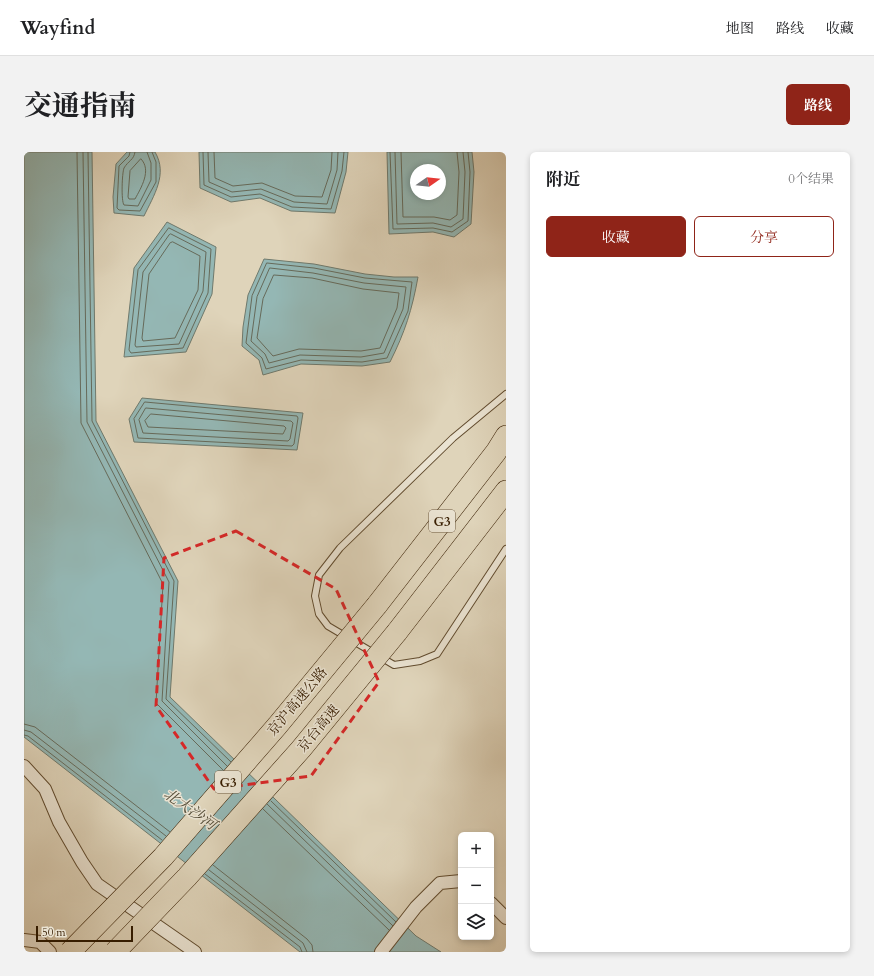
<!DOCTYPE html>
<html lang="zh">
<head>
<meta charset="utf-8">
<style>
	:root { --surface:#fff; --page:#f2f2f2; --text:#202124; --muted:#757577; --line:#e0e0e0; --accent:#8f2418 }
	body { margin:0; font-family:Cardo,"Noto Serif SC",serif; background:var(--page); color:var(--text) }
	.controls { position:absolute; right:12px; bottom:12px; display:grid; overflow:hidden; border-radius:6px; box-shadow:0 2px 6px #0003 }
	.controls button { width:36px; height:36px; display:grid; place-items:center; padding:0; border:0; border-bottom:1px solid var(--line); background:var(--surface); color:var(--text); font:20px sans-serif }
	.compass { position:absolute; left:386px; top:12px; width:36px; height:36px; border-radius:50%; background:var(--surface); box-shadow:0 2px 6px #0003; rotate:76deg }
	.scale { position:absolute; left:12px; bottom:10px; width:97px; box-sizing:border-box; padding-left:4px; border:2px solid #371d00; border-top:0; font-size:11px; line-height:14px; white-space:nowrap; color:#371d00; -webkit-text-stroke:3px #eae3d2; paint-order:stroke }
	.list { margin:0; padding:0; list-style:none }
	h2 { display:flex; justify-content:space-between; align-items:center; height:52px; margin:0; padding:0 16px; font-size:17px }
	h2 small { font-size:13px; font-weight:400; color:var(--muted) }
	.actions { display:flex; gap:8px; padding:12px 16px }
	.actions a { flex:1; padding:9px 0; border:1px solid var(--accent); border-radius:6px; text-align:center; font-size:14px; color:var(--accent) }
	.actions .main { background:var(--accent); color:#fff }
	.icon { flex:none; width:22px; height:22px; fill:none; stroke:currentColor; stroke-width:2; stroke-linecap:round; stroke-linejoin:round }
	.map { position:relative; flex:none; width:482px; height:800px; overflow:hidden; border-radius:6px }
	header { display:flex; align-items:center; gap:24px; box-sizing:border-box; height:56px; padding:0 20px; background:var(--surface); border-bottom:1px solid var(--line) }
	header strong { font-size:19px }
	nav { display:flex; gap:22px; margin-inline-start:auto; font-size:14px }
	.intro { display:flex; align-items:center; justify-content:space-between; box-sizing:border-box; height:96px; padding:0 24px }
	h1 { margin:0; font-size:28px }
	.button { padding:10px 18px; border-radius:6px; background:var(--accent); color:#fff; font-size:14px; font-weight:700 }
	main { display:flex; gap:24px; padding:0 24px }
	aside { flex:1; background:var(--surface); border-radius:6px; box-shadow:0 2px 6px #0003 }
	.map>svg:first-child { display:block }
</style>
</head>
<body>
<header>
<strong>Wayfind</strong>
<nav><a>地图</a><a>路线</a><a>收藏</a></nav>
</header>
<div class="intro"><h1>交通指南</h1><a class="button">路线</a></div>
<main>
<div class="map">
<svg width="482" height="800" viewBox="0 0 482 800">
	<rect width="100%" height="100%" fill="#dfd4ba"/>
	<filter id="stains"><feTurbulence type="fractalNoise" baseFrequency=".005" numOctaves="4"/><feColorMatrix values="0 0 0 0 .2 0 0 0 0 .09 0 0 0 0 .02 0 0 0 .5 -.17"/></filter>
	<radialGradient id="worn" r=".72"><stop offset=".6" stop-color="#630" stop-opacity="0"/><stop offset="1" stop-color="#630" stop-opacity=".3"/></radialGradient>
	<g fill="#94b7b4" stroke="#6f796c" fill-rule="evenodd">
		<path d="M0 0H68L72 269 154 429 146 545 392 784 417 800H276L0 585Z"/>
		<path d="M103 0H131C144 22 130 43 120 64L90 61 89 45 92 12Z"/>
		<path d="M175 0H324L322 20 311 61 267 59 236 46 207 50 176 36Z"/>
		<path d="M363 0H448L450 20 447 72 430 85 409 80 365 82ZM392 18H416V42H392Z"/>
		<path d="M143 70 192 95 188 142 162 200 100 205 110 116Z"/>
		<path d="M240 107 290 112 341 122 370 125H394C388 158 381 180 366 210L338 214 277 212 239 223 235 208 218 194 219 175 224 143Z"/>
		<path d="M118 246 279 261 273 298 110 290 105 267Z"/>
	</g>
	<g fill="none" stroke-linecap="round" stroke-linejoin="round">
		<g stroke="#666a5a" stroke-width="1">
			<path d="M53 0 57 271 139 432 132 551 199 618"/>
			<path d="M59 0 63 270 145 430 138 549 203 614"/>
			<path d="M64 0 68 269 150 429 142 547 207 610"/>
			<path d="M106 0 105 4 95 14 93 56 95 58 116 59 132 30V10L128 0"/>
			<path d="M111 0C110 8 104 9 100 16 98 21 97 49 100 53L114 54 127 28V11L123 0"/>
			<path d="M179 0 180 33 207 45 236 42 268 55 307 57 318 19 320 0"/>
			<path d="M184 0 185 30 208 40 237 37 270 50 303 52 313 18 314 0"/>
			<path d="M190 0 191 26 209 34 238 31 271 44 298 45 307 18 308 0"/>
			<path d="M366 0 369 77 409 76 428 80 444 69 446 20 444 0"/>
			<path d="M371 0 373 72 409 71 427 75 439 67 441 20 439 0"/>
			<path d="M377 0 379 65H410L426 68 433 63 435 20 433 0"/>
			<path d="M117 7C128 18 117 36 111 47H105L104 45 106 19Z"/>
			<path d="M145 76 187 97 184 141 159 196 107 201 105 198 114 118Z"/>
			<path d="M147 82 182 100 179 139 155 192 112 195 111 193 119 120 145 83Z"/>
			<path d="M149 90 176 104 174 138 151 186 119 189 118 186 125 122 146 91Z"/>
			<path d="M243 111 290 116 341 126 388 130 384 159 363 206 338 210 277 208 242 217 238 206 222 191 228 144Z"/>
			<path d="M246 116 289 121 340 131 382 135 379 157 360 201 337 205 276 203 245 211 241 202 227 189 233 145Z"/>
			<path d="M250 123 288 126 339 137 375 141 373 156 356 196 337 199 275 197 249 204 233 186 239 147Z"/>
			<path d="M121 250 273 264 274 266 270 292 268 294 114 286 110 267Z"/>
			<path d="M122 256 267 269 269 271 266 287 264 289 119 281 115 268Z"/>
			<path d="M127 262 260 274 262 276 259 282 124 275 121 269Z"/>
			<path d="M0 572 11 575 146 680"/>
			<path d="M0 578 7 580 142 684"/>
			<path d="M0 583 4 584 138 688"/>
			<path d="M247 649 372 770"/>
			<path d="M243 652 369 774"/>
			<path d="M239 657 365 778"/>
			<path d="M189 713 283 787 288 793 289 800"/>
			<path d="M185 718 279 791 283 800"/>
			<path d="M181 722 276 795 278 800"/>
		</g>
		<defs>
			<path id="service" d="M482 242 429 286 316 396 295 423 291 444 295 462 304 474 370 513 396 509 413 502 482 397"/>
			<g id="minor">
				<path d="M0 614 21 637 35 670 58 710 73 732 171 800"/>
				<path d="M467 751 482 766"/>
				<path d="M0 788 16 790 26 800"/>
				<path d="M357 800 392 755 416 731 437 729"/>
			</g>
			<g id="motorway">
				<path d="M353 453 472 300 482 284"/>
				<path d="M373 480 482 339"/>
			</g>
		</defs>
		<use href="#service" stroke="#614b2e" stroke-width="8"/>
		<use href="#minor" stroke="#614b2e" stroke-width="14"/>
		<use href="#motorway" stroke="#371d00" stroke-width="22"/>
		<use href="#service" stroke="#eae3d2" stroke-width="6"/>
		<use href="#minor" stroke="#eae3d2" stroke-width="12"/>
		<use href="#motorway" stroke="#dfd4ba" stroke-width="21"/>
		<defs>
			<g id="motorway-bridge">
				<path d="M46 800 139 705 253 574 353 453"/>
				<path d="M91 800 163 725 277 597 373 480"/>
			</g>
		</defs>
		<use href="#motorway-bridge" stroke="#371d00" stroke-width="22" stroke-linecap="butt"/>
		<use href="#motorway-bridge" stroke="#dfd4ba" stroke-width="21"/>
	</g>
	<path fill="none" stroke="#d62828" stroke-width="3" stroke-dasharray="8 5" stroke-linejoin="round" d="M212 379 312 437 355 530 287 624 190 637 132 554 140 406Z"/>
	<g text-anchor="middle" stroke-width="3" stroke-linejoin="round" paint-order="stroke">
		<g fill="#eae3d2" stroke="#6d583f" stroke-width="1">
			<rect x="405" y="358" width="26" height="22" rx="3"/>
			<rect x="191" y="619" width="26" height="22" rx="3"/>
		</g>
		<g font-size="13" font-weight="bold" fill="#371d00">
			<text x="418" y="374">G3</text>
			<text x="204" y="635">G3</text>
		</g>
		<g font-size="14" fill="#371d00" stroke="#eae3d2">
			<text transform="translate(273 549) rotate(-50)" y="5">京沪高速公路</text>
			<text transform="translate(294 576) rotate(-50)" y="5">京台高速</text>
		</g>
		<g font-size="15" font-style="italic" fill="#534b36" stroke="#eae3d2">
			<text transform="translate(166 657) rotate(35)" y="5">北大沙河</text>
		</g>
	</g>
	<rect width="100%" height="100%" filter="url(#stains)"/>
	<rect width="100%" height="100%" fill="url(#worn)"/>
</svg>
<div class="controls">
<button>+</button>
<button>−</button>
<button><svg class="icon" aria-label="layers" viewBox="0 0 24 24"><path d="M12 4l9 5-9 5-9-5zM3 14l9 5 9-5"/></svg></button>
</div>
<svg class="compass" viewBox="-18 -18 36 36"><path d="M0-13l5 13h-10z" fill="#e53935"/><path d="M0 13l5-13h-10z" fill="#757577"/></svg>
<div class="scale">50 m</div>
</div>
<aside>
<h2>附近<small>0个结果</small></h2>
<ul class="list">
</ul>
<div class="actions"><a class="main">收藏</a><a>分享</a></div>
</aside>
</main>
</body>
</html>
